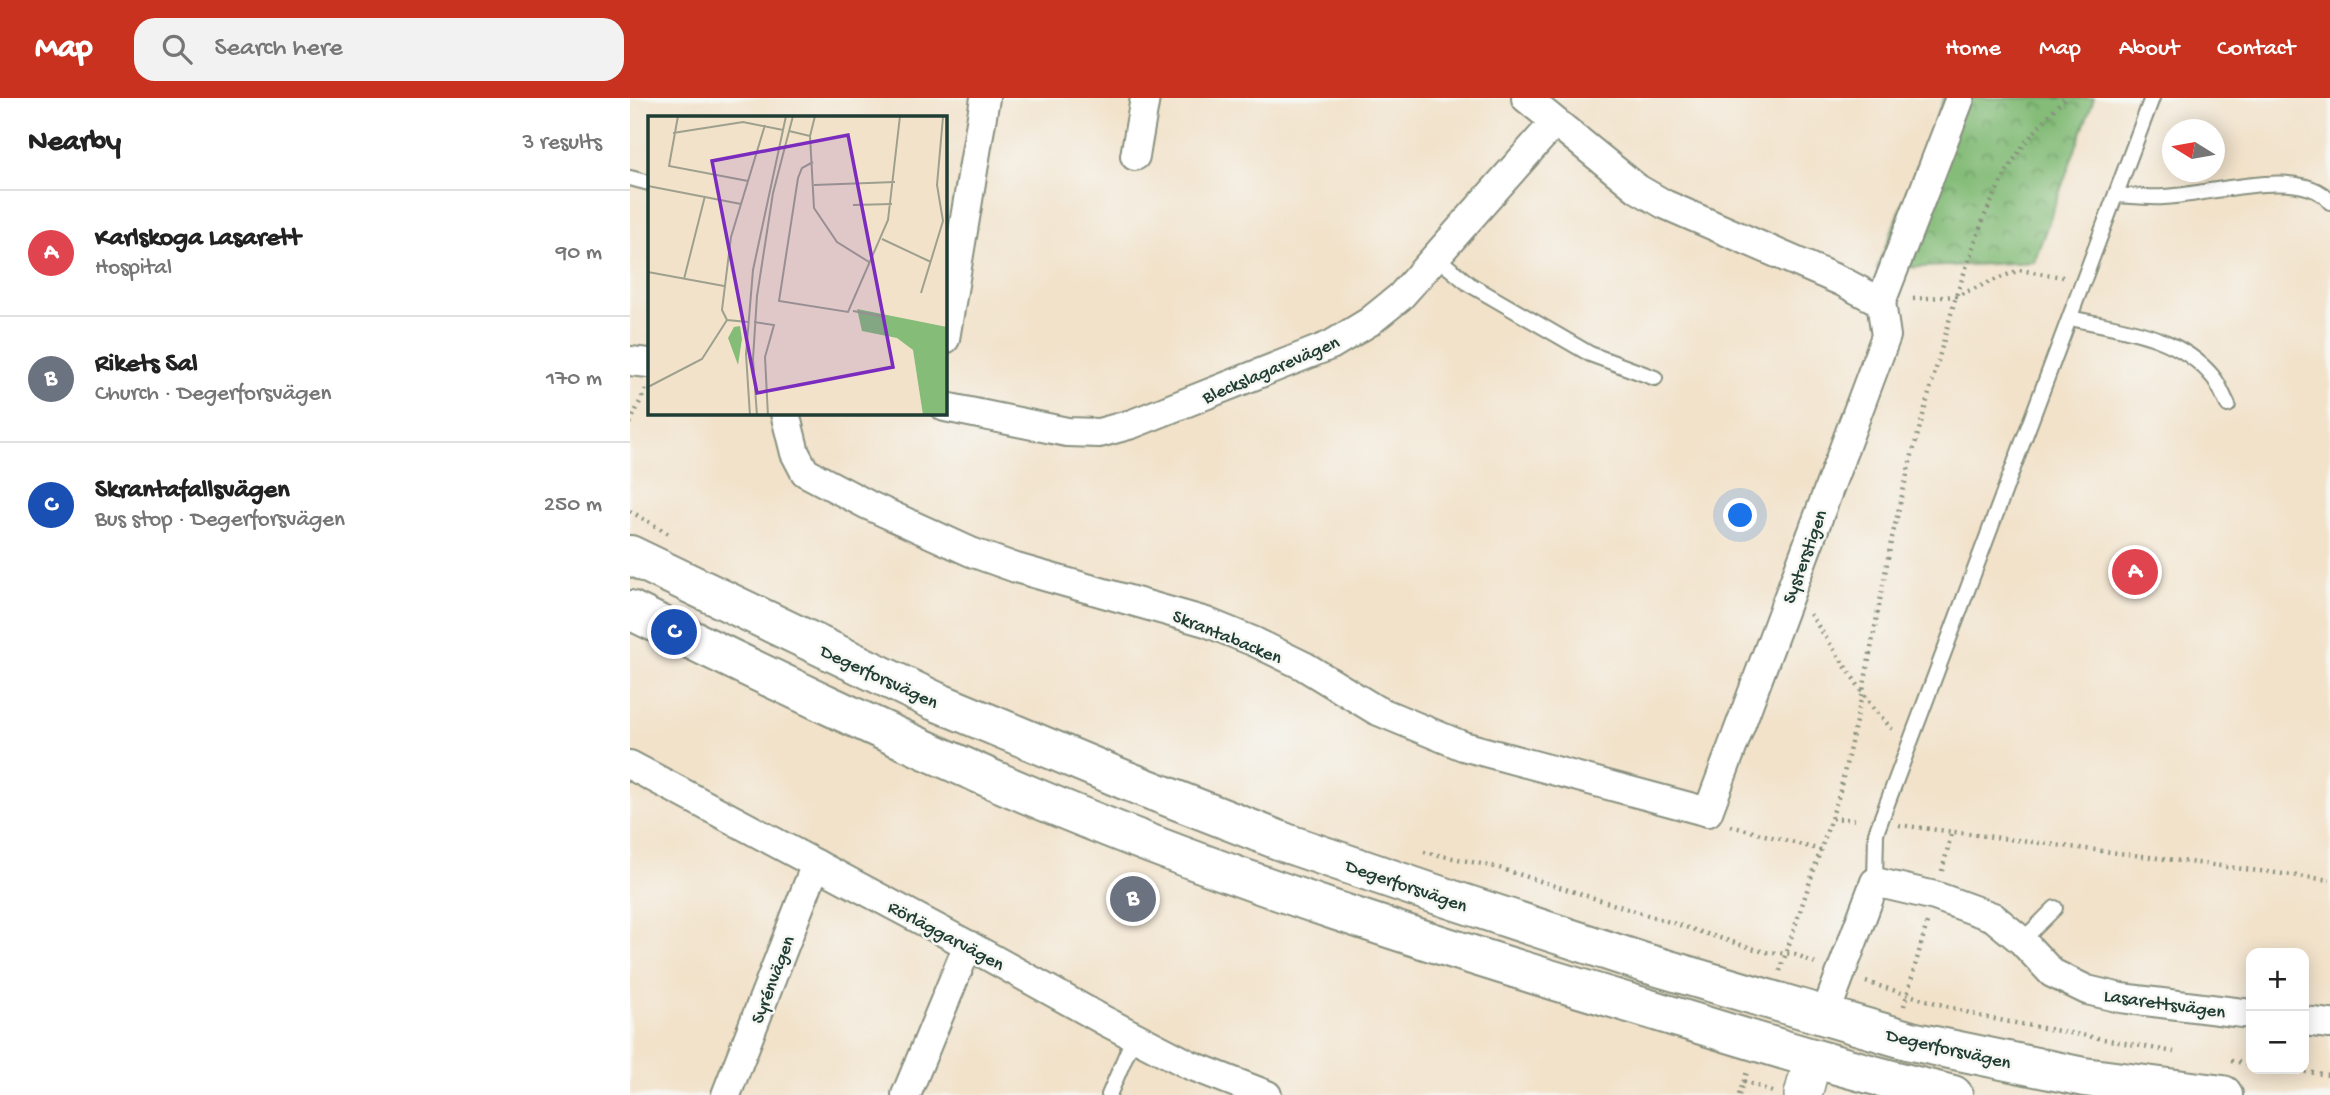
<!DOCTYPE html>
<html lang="en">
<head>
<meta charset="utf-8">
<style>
	:root { --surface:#fff; --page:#f2f2f2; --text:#222; --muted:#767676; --line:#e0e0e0; --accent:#c8321e }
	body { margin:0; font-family:"Gochi Hand",sans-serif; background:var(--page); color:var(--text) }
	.controls { position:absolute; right:21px; bottom:21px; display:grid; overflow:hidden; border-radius:14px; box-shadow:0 4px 18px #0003 }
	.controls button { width:63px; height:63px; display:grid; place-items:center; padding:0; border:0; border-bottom:2px solid var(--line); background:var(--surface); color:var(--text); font:35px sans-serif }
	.compass { position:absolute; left:1532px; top:21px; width:63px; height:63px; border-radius:50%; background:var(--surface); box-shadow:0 4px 18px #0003; rotate:281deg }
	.you { position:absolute; left:1111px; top:418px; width:24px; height:24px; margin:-18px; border:5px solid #fff; border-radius:50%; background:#1a73e8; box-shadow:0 0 0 10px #1a73e833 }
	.badge { display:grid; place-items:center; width:46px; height:46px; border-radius:50%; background:var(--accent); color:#fff; font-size:23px; font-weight:700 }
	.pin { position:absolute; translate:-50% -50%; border:4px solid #fff; box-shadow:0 2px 7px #0006 }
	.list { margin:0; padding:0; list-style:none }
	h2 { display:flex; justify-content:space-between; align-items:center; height:91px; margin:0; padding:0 28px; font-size:30px }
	h2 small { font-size:23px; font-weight:400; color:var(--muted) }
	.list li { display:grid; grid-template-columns:46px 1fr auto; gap:21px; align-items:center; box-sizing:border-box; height:126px; padding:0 28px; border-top:2px solid var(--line) }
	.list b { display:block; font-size:26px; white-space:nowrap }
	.list p { margin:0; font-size:23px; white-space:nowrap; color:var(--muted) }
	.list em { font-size:23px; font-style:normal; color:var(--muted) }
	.icon { flex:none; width:38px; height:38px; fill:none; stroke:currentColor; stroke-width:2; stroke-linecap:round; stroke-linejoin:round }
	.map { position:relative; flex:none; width:1700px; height:997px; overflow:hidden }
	header { display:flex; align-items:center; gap:42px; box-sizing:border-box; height:98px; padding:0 35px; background:var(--accent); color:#fff }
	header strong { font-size:33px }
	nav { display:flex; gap:38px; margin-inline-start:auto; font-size:24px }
	.search { width:490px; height:63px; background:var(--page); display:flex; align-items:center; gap:18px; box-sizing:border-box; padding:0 24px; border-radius:21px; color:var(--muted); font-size:26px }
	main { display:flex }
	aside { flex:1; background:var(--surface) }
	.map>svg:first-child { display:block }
</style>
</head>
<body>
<header>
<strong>Map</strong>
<div class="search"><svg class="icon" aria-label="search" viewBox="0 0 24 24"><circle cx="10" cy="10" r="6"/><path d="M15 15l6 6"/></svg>Search here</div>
<nav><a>Home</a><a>Map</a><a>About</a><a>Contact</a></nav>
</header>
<main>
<aside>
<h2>Nearby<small>3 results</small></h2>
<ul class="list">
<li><span class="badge" style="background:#e0444e">A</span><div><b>Karlskoga Lasarett</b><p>Hospital</p></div><em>90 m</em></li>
<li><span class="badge" style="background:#6b7280">B</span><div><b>Rikets Sal</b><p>Church · Degerforsvägen</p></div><em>170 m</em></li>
<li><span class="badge" style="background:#1a4fb4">C</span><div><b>Skrantafallsvägen</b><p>Bus stop · Degerforsvägen</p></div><em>250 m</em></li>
</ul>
</aside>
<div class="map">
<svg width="1700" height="997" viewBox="0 0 1700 997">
	<defs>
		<pattern id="forest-crowns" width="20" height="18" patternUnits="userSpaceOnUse" patternTransform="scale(1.75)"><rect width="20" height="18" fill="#84bc78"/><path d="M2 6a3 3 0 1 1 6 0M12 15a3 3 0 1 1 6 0" fill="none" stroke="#6b9a63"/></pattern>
	</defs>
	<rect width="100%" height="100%" fill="#f6f6f2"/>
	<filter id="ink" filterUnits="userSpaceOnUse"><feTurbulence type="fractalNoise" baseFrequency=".0143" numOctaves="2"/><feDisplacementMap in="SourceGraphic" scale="14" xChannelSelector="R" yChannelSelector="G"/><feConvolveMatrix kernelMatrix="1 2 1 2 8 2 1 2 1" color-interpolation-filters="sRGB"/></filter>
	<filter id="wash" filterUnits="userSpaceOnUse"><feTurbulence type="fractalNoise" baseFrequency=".00686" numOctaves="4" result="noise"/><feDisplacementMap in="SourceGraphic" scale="28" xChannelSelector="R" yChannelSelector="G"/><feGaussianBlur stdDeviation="1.57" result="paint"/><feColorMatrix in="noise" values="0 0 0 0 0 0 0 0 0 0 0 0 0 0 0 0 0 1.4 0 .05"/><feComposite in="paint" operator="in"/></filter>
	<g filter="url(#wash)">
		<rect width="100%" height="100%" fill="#f2e2ca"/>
		<path fill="url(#forest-crowns)" stroke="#527c56" stroke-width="2" d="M1314 0H1464L1404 164 1247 171Z"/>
	</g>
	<g filter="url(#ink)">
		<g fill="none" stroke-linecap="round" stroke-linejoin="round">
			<defs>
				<g id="service">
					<path d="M0 80 19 85"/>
					<path d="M1486 97C1502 98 1519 100 1534 99 1575 98 1673 66 1700 104"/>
					<path d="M806 159 839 186 960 256 1025 280"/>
					<path d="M1440 220C1490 231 1548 236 1583 279 1589 286 1593 298 1598 307"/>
					<path d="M1245 784 1246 735 1522 0"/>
					<path d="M1392 843 1425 810"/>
					<path d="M479 997 504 938"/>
				</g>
				<g id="minor">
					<path d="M505 58 515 0"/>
					<path d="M1251 204 1330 0"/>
					<path d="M315 241 355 0"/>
					<path d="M0 263 19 265"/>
					<path d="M315 309 437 334 469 335 502 326 701 247 739 224 770 199 924 25"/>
					<path d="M155 315 165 355 175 374 238 407 341 454 386 470 576 524 625 544 674 568 746 612 833 648 1078 714 1256 238 1251 204 1213 184 1034 106 1008 91 896 0"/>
					<path d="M0 667 338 847 475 923 560 967 637 997"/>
					<path d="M1195 917 1245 784 1305 798 1363 819 1392 843 1422 875 1457 892 1491 900 1621 916"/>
					<path d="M1674 923 1700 926"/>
					<path d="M96 997 186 766"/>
					<path d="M276 997 338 847"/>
				</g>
				<path id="tertiary" d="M1173 997 1183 960"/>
				<g id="secondary">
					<path d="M0 457 305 603 495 682 656 745 817 800 1015 865 1281 943 1454 979 1593 997"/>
					<path d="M0 512C132 576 264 640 399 697 600 782 807 848 1016 910 1118 941 1219 973 1323 997"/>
				</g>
			</defs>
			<use href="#service" stroke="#88907f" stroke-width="18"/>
			<use href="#minor" stroke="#88907f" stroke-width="32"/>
			<use href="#tertiary" stroke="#88907f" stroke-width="40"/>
			<use href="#secondary" stroke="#88907f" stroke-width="42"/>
			<g stroke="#88907f" stroke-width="4.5" stroke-dasharray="2 5" stroke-linecap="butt">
				<path d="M1283 201 1326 198 1389 172 1433 179"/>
				<path d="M0 325 16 291"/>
				<path d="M0 413 39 436"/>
				<path d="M1180 516 1244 611 1262 631"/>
				<path d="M1202 720 1229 722"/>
				<path d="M1269 727 1700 782"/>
				<path d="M1101 728 1191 752"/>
				<path d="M794 754 866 769 1134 854 1165 856 1185 865"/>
				<path d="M1312 773 1322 733"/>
				<path d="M1150 873 1209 697 1233 593 1261 444 1279 368 1326 198 1354 119 1375 76 1394 46 1434 0"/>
				<path d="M1236 884 1353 919 1544 954"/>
				<path d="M1274 908 1297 825"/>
				<path d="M1601 963 1621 966"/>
				<path d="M1654 971 1700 977"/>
				<path d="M1114 983 1143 994"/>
				<path d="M1109 997 1117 974"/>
			</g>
			<use href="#service" stroke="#fff" stroke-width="14"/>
			<use href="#minor" stroke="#fff" stroke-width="28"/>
			<use href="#tertiary" stroke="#fff" stroke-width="37"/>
			<use href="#secondary" stroke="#fff" stroke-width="38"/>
		</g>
	</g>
	<g text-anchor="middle" stroke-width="5" stroke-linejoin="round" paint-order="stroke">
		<g font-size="19" fill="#1f3d34" stroke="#f6f6f2">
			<text transform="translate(640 270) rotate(-23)" y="7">Bleckslagarevägen</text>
			<text transform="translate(1173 458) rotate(-70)" y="7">Systerstigen</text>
			<text transform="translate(598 537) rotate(22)" y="7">Skrantabacken</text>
			<text transform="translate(250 577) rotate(25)" y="7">Degerforsvägen</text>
			<text transform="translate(777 786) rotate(19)" y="7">Degerforsvägen</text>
			<text transform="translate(317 836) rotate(28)" y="7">Rörläggarvägen</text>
			<text transform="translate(141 881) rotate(-69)" y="7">Syrénvägen</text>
			<text transform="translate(1535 904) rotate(8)" y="7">Lasarettsvägen</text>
			<text transform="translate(1319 949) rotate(13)" y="7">Degerforsvägen</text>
		</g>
	</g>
	<g transform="translate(18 18)">
		<rect width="299" height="299" fill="#f2e2ca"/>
		<path d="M209 193 299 211V299H275L265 234 249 222 214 215ZM92 210 94 223 90 249 80 222 86 211Z" fill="#84bc78"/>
		<path fill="none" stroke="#9ea08e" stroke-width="2" d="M30 0 21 50 100 65M167 0 162 20 166 92 189 126 221 146M141 15 162 20M25 17 95 6 135 14M165 46 154 52 150 62 131 185 200 196 240 104 252 0M166 69 247 66M0 70 93 88M205 89 244 88M234 123 283 146M0 156 76 170M36 163 57 80M273 177 295 105 289 69 295 1M205 195 238 201M79 204 74 194 83 121 117 9M79 204 100 206M106 206 126 209 117 241 120 300M0 271 54 243 79 204M102 300 98 238 105 154 138 0M109 300 105 243 109 180 125 77 145 0"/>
		<path fill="#7b2cbf" fill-opacity="0.15" stroke="#7b2cbf" stroke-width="3.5" d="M200 19 245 251 109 277 64 45Z"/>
		<rect width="299" height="299" fill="none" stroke="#1f3d34" stroke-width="3.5"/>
	</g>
</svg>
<div class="controls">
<button>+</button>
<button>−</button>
</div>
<svg class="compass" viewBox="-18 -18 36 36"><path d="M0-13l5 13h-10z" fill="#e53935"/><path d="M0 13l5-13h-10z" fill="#767676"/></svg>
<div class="you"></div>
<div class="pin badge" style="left:1505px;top:474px;background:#e0444e">A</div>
<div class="pin badge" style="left:503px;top:801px;background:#6b7280">B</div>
<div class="pin badge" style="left:44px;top:534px;background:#1a4fb4">C</div>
</div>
</main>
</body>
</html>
